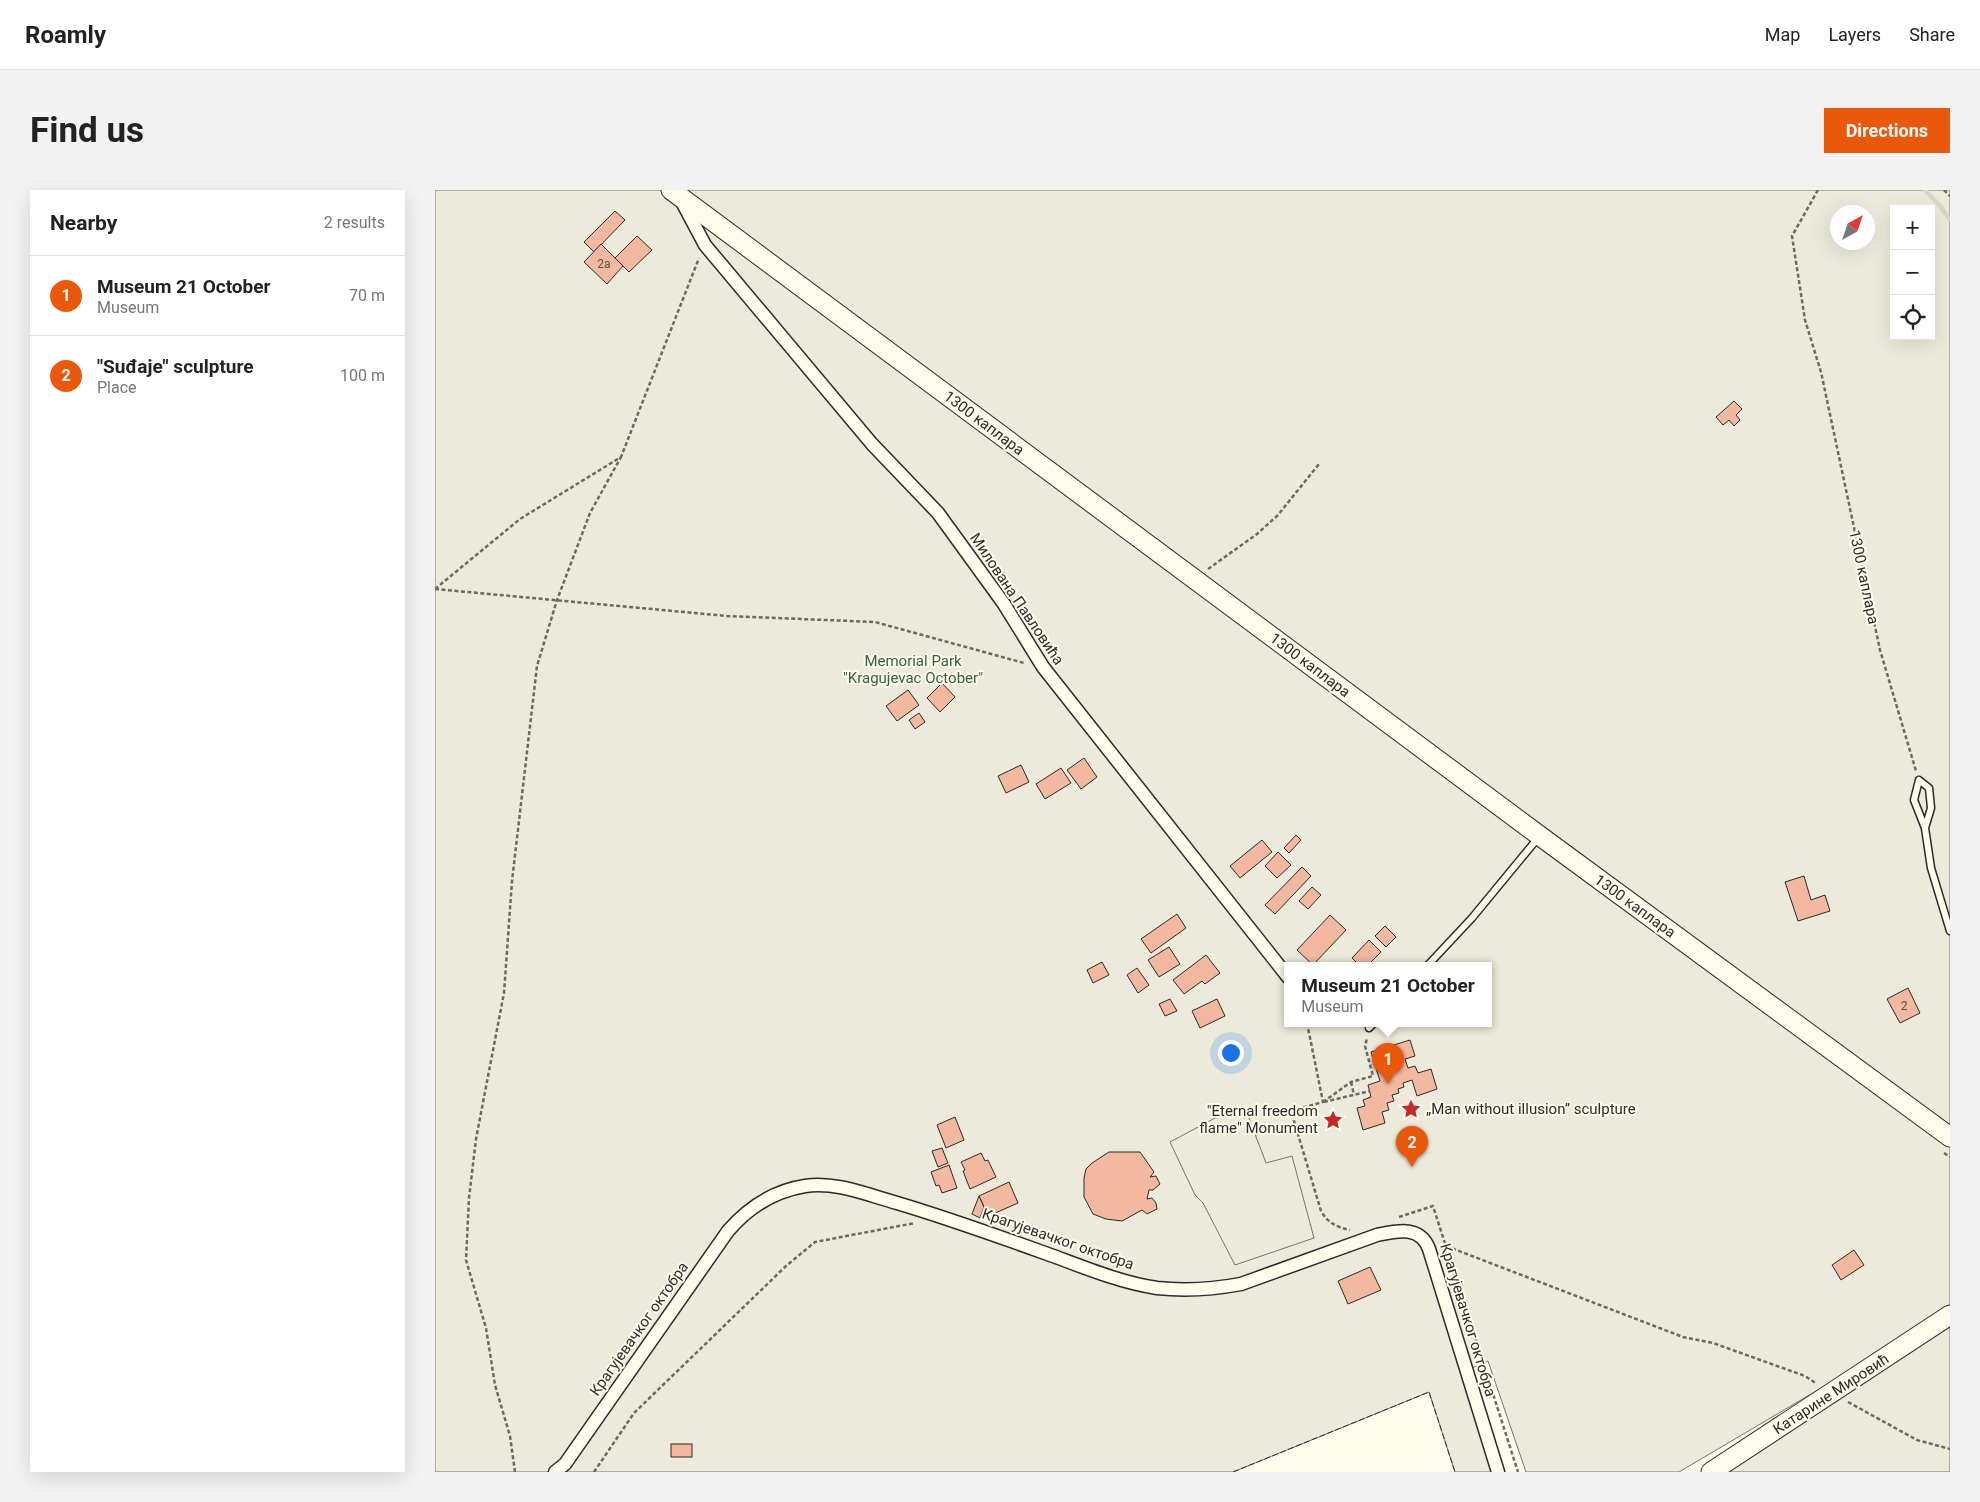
<!DOCTYPE html>
<html lang="en">
<head>
<meta charset="utf-8">
<style>
	:root { --surface:#fff; --page:#f2f2f2; --text:#222; --muted:#767676; --line:#e0e0e0; --accent:#ea580c }
	body { margin:0; font-family:Roboto,sans-serif; background:var(--page); color:var(--text) }
	.controls { position:absolute; right:15px; top:15px; display:grid; overflow:hidden; border-radius:0px; box-shadow:0 5px 20px #0002 }
	.controls button { width:45px; height:45px; display:grid; place-items:center; padding:0; border:0; border-bottom:1px solid var(--line); background:var(--surface); color:var(--text); font:25px sans-serif }
	.compass { position:absolute; left:1395px; top:15px; width:45px; height:45px; border-radius:50%; background:var(--surface); box-shadow:0 5px 20px #0002; rotate:40deg }
	.you { position:absolute; left:795px; top:862px; width:18px; height:18px; margin:-12px; border:4px solid #fff; border-radius:50%; background:#1a73e8; box-shadow:0 0 0 8px #1a73e833 }
	.badge { display:grid; place-items:center; width:32px; height:32px; border-radius:50%; background:var(--accent); color:#fff; font-size:16px; font-weight:700 }
	.pin { position:absolute; translate:-50% -41px; filter:drop-shadow(0 1px 2px #0008) }
	.pin::after { content:''; position:absolute; top:26px; width:18px; height:15px; background:inherit; clip-path:polygon(0 0,100% 0,50% 100%) }
	.popup { position:absolute; left:849px; top:772px; width:208px; height:65px; box-sizing:border-box; display:grid; place-content:center; border-radius:0px; background:var(--surface); filter:drop-shadow(0 1px 4px #0005); font-size:16px; white-space:nowrap; color:var(--muted) }
	.popup b { font-size:19px; color:var(--text) }
	.popup::after { content:''; position:absolute; left:50%; top:100%; margin-left:-10px; border:10px solid transparent; border-top-color:var(--surface) }
	.list { margin:0; padding:0; list-style:none }
	h2 { display:flex; justify-content:space-between; align-items:center; height:65px; margin:0; padding:0 20px; font-size:21px }
	h2 small { font-size:16px; font-weight:400; color:var(--muted) }
	.list li { display:grid; grid-template-columns:32px 1fr auto; gap:15px; align-items:center; box-sizing:border-box; height:80px; padding:0 20px; border-top:1px solid var(--line) }
	.list b { display:block; font-size:19px; white-space:nowrap }
	.list p { margin:0; font-size:16px; white-space:nowrap; color:var(--muted) }
	.list em { font-size:16px; font-style:normal; color:var(--muted) }
	.icon { flex:none; width:28px; height:28px; fill:none; stroke:currentColor; stroke-width:2; stroke-linecap:round; stroke-linejoin:round }
	.map { position:relative; flex:none; width:1515px; height:1282px; overflow:hidden; border-radius:0px }
	header { display:flex; align-items:center; gap:30px; box-sizing:border-box; height:70px; padding:0 25px; background:var(--surface); border-bottom:1px solid var(--line) }
	header strong { font-size:24px }
	nav { display:flex; gap:28px; margin-inline-start:auto; font-size:18px }
	.intro { display:flex; align-items:center; justify-content:space-between; box-sizing:border-box; height:120px; padding:0 30px }
	h1 { margin:0; font-size:35px }
	.button { padding:12px 22px; border-radius:0px; background:var(--accent); color:#fff; font-size:18px; font-weight:700 }
	main { display:flex; gap:30px; padding:0 30px }
	aside { flex:1; background:var(--surface); border-radius:0px; box-shadow:0 5px 20px #0002 }
	.map>svg:first-child { display:block }
</style>
</head>
<body>
<header>
<strong>Roamly</strong>
<nav><a>Map</a><a>Layers</a><a>Share</a></nav>
</header>
<div class="intro"><h1>Find us</h1><a class="button">Directions</a></div>
<main>
<aside>
<h2>Nearby<small>2 results</small></h2>
<ul class="list">
<li><span class="badge">1</span><div><b>Museum 21 October</b><p>Museum</p></div><em>70 m</em></li>
<li><span class="badge">2</span><div><b>&quot;Suđaje&quot; sculpture</b><p>Place</p></div><em>100 m</em></li>
</ul>
</aside>
<div class="map">
<svg width="1515" height="1282" viewBox="0 0 1515 1282">
	<rect width="100%" height="100%" fill="#fdfbea"/>
	<path fill="#ecebdb" stroke="#74746e" fill-rule="evenodd" d="M0 0H1515V1122L1244 1282H1091L1053 1171 1032 1180 1066 1282H1020L994 1202 798 1282H0ZM1459 19H1496V146H1459ZM1402 22H1432V52H1402ZM853 775H1053V833H853Z"/>
	<g fill="#eceadb" stroke="#74746e">
		<path d="M812 923 831 973 857 966 879 1048 800 1075 768 1013 760 1005 735 952 780 928Z"/>
		<path d="M1515 1131V1282H1276Z"/>
	</g>
	<g fill="none" stroke-linecap="round" stroke-linejoin="round">
		<path stroke="#d8d7c9" stroke-width="4.5" d="M1490 0 1506 17 1515 30"/>
	</g>
	<g fill="#f2b8a0" stroke="#2b2b2b">
		<path d="M180 21 190 30 159 62 149 52Z"/>
		<path d="M202 46 217 60 194 82 180 68Z"/>
		<path d="M166 54 188 76 172 94 149 72Z"/>
		<path d="M1299 211 1307 219 1301 225 1305 230 1299 236 1294 230 1288 235 1281 227Z"/>
		<path d="M507 493 520 507 505 522 492 508Z"/>
		<path d="M473 500 484 515 462 531 451 516Z"/>
		<path d="M484 523 490 532 480 539 474 530Z"/>
		<path d="M649 568 662 587 646 599 632 580Z"/>
		<path d="M586 575 594 592 571 603 563 586Z"/>
		<path d="M626 578 636 593 610 609 601 594Z"/>
		<path d="M861 645 866 650 854 663 849 658Z"/>
		<path d="M827 650 837 662 805 688 795 676Z"/>
		<path d="M843 662 856 675 842 688 830 676Z"/>
		<path d="M867 677 876 686 840 724 830 715Z"/>
		<path d="M1369 686 1376 710 1390 705 1395 721 1363 731 1350 692Z"/>
		<path d="M877 697 886 705 873 719 864 711Z"/>
		<path d="M742 724 751 738 716 763 706 749Z"/>
		<path d="M895 725 911 740 878 775 862 760Z"/>
		<path d="M950 736 961 747 951 757 940 746Z"/>
		<path d="M934 750 946 762 933 775H924L917 768Z"/>
		<path d="M734 757 745 774 724 787 713 770Z"/>
		<path d="M771 765 785 783 770 794 767 791 749 804 738 790Z"/>
		<path d="M667 772 674 785 658 793 652 780Z"/>
		<path d="M702 778 714 795 703 803 692 785Z"/>
		<path d="M1473 798 1485 823 1465 833 1452 809Z"/>
		<path d="M735 809 742 821 730 826 724 814Z"/>
		<path d="M782 809 790 826 765 838 757 821Z"/>
		<path d="M975 850 980 866 970 869 973 878 980 876 983 883 996 879 1002 899 982 906 977 890 968 893 969 897 963 899 964 903 957 905 959 911 952 913 954 920 947 922 950 933 928 940 922 918 930 916 928 910 936 907 933 895 945 891 936 862Z"/>
		<path d="M520 927 529 950 511 958 502 935Z"/>
		<path d="M507 958 513 973 503 977 497 961Z"/>
		<path d="M674 962H705L719 982 715 987 721 986 725 994 718 1000H714L712 1009 717 1008 721 1013 722 1019 712 1024 707 1020 687 1031 671 1029 658 1024 649 1007V988L651 979 657 973Z"/>
		<path d="M546 963 550 971 553 970 561 987 535 999 528 981 530 980 526 972Z"/>
		<path d="M514 975 522 998 507 1003 504 995 501 996 496 982Z"/>
		<path d="M574 992 583 1013 558 1024 557 1021 552 1023 544 1006Z"/>
		<path d="M544 1006 549 1017 545 1028 537 1024Z"/>
		<path d="M1419 1060 1429 1075 1406 1090 1397 1075Z"/>
		<path d="M935 1077 946 1100 913 1114 903 1091Z"/>
		<rect x="236" y="1254" width="21" height="13"/>
	</g>
	<g fill="none" stroke-linecap="round" stroke-linejoin="round">
		<defs>
			<g id="lane">
				<path d="M1490 638 1496 618 1494 598 1484 590 1479 610 1490 638 1496 678 1515 741"/>
				<path d="M993 775 1037 728 1103 648"/>
				<path d="M934 838 939 833"/>
			</g>
			<g id="street">
				<path d="M246 10 270 55 437 254 503 323 569 414 608 477 853 787"/>
				<path d="M120 1282 130 1274 293 1041C313 1018 338 1001 370 996 400 991 433 1005 462 1013 516 1029 568 1048 621 1067 653 1079 688 1093 722 1098 750 1101 779 1099 806 1094L942 1045C962 1041 985 1035 994 1059L1063 1282"/>
			</g>
			<g id="secondary">
				<path d="M236 0 1105 646 1515 947"/>
				<path d="M1276 1282 1515 1125"/>
			</g>
		</defs>
		<use href="#lane" stroke="#2b2b2b" stroke-width="9"/>
		<use href="#street" stroke="#2b2b2b" stroke-width="15"/>
		<use href="#secondary" stroke="#2b2b2b" stroke-width="21"/>
		<g stroke="#6a6964" stroke-width="2.5" stroke-dasharray="4 2.5" stroke-linecap="butt">
			<path d="M1383 0 1357 46 1370 130 1386 182 1445 460 1481 581"/>
			<path d="M1509 0 1515 6"/>
			<path d="M773 379 822 344 843 325 884 274"/>
			<path d="M0 399 292 426 440 432 589 473"/>
			<path d="M0 399 85 329 186 267 264 68"/>
			<path d="M872 833 888 912 856 921 886 1021C893 1033 901 1037 915 1040"/>
			<path d="M916 892 919 905"/>
			<path d="M888 912 916 892 938 886 930 856 932 848"/>
			<path d="M889 912 935 901"/>
			<path d="M1509 963 1515 967"/>
			<path d="M964 1027 998 1016 1083 1282"/>
			<path d="M1011 1056 1248 1147 1278 1153 1370 1186 1382 1194"/>
			<path d="M1413 1212 1482 1250 1515 1259"/>
			<path d="M80 1282 75 1246 60 1195 51 1138 31 1070 34 1008 41 949 69 803 77 691 102 476 122 410 155 323 186 267"/>
			<path d="M159 1282 199 1223 351 1076 380 1052 480 1033"/>
		</g>
		<use href="#lane" stroke="#fdfbea" stroke-width="6"/>
		<use href="#street" stroke="#fdfbea" stroke-width="12"/>
		<use href="#secondary" stroke="#fdfbea" stroke-width="19"/>
		<path stroke="#2b2b2b" stroke-width="1" stroke-dasharray="6 2.5" stroke-linecap="butt" d="M798 1282 994 1202 1020 1282"/>
	</g>
	<defs>
		<symbol id="sight-bare" viewBox="-9 -9 18 18"><path d="M0-6L1.8-2.2L6-1.7L2.9 1.2L3.7 5.4L0 3.3L-3.7 5.4L-2.9 1.2L-6-1.7L-1.8-2.2Z" fill="#c62828" stroke="#fdfbea" stroke-width="2.5" paint-order="stroke"/></symbol>
	</defs>
	<g fill-rule="evenodd">
		<use href="#sight-bare" x="962" y="905" width="28" height="28"/>
		<use href="#sight-bare" x="884" y="916" width="28" height="28"/>
	</g>
	<g text-anchor="middle" stroke-width="4" stroke-linejoin="round" paint-order="stroke">
		<g font-size="12" fill="#5d4e48">
			<text x="169" y="78">2a</text>
			<text x="1469" y="820">2</text>
		</g>
		<g font-size="15" fill="#2b2b2b" stroke="#fdfbea">
			<text transform="translate(549 233) rotate(37)" y="5">1300 каплара</text>
			<text transform="translate(1429 387) rotate(78)" y="5">1300 каплара</text>
			<text transform="translate(582 409) rotate(56)" y="5">Милована Павловића</text>
			<text transform="translate(875 475) rotate(37)" y="5">1300 каплара</text>
			<text transform="translate(1200 716) rotate(36)" y="5">1300 каплара</text>
			<text transform="translate(623 1049) rotate(19)" y="5">Крагујевачког октобра</text>
			<text transform="translate(1033 1130) rotate(73)" y="5">Крагујевачког октобра</text>
			<text transform="translate(204 1139) rotate(-55)" y="5">Крагујевачког октобра</text>
			<text transform="translate(1396 1204) rotate(-33)" y="5">Катарине Мировић</text>
		</g>
		<g font-size="15" fill="#34623c" stroke="#fdfbea">
			<text x="478" y="476">Memorial Park<tspan x="478" dy="17">"Kragujevac October"</tspan></text>
		</g>
		<g font-size="15" fill="#2b2b2b" stroke="#fdfbea" text-anchor="start">
			<text x="991" y="924">„Man without illusion” sculpture</text>
			<text x="883" y="926" text-anchor="end">"Eternal freedom<tspan x="883" dy="17">flame" Monument</tspan></text>
		</g>
	</g>
</svg>
<div class="controls">
<button>+</button>
<button>−</button>
<button><svg class="icon" aria-label="locate" viewBox="0 0 24 24"><circle cx="12" cy="12" r="6"/><path d="M12 2v4M12 18v4M2 12h4M18 12h4"/></svg></button>
</div>
<svg class="compass" viewBox="-18 -18 36 36"><path d="M0-13l5 13h-10z" fill="#e53935"/><path d="M0 13l5-13h-10z" fill="#767676"/></svg>
<div class="you"></div>
<div class="pin badge" style="left:953px;top:894px">1</div>
<div class="popup"><b>Museum 21 October</b>Museum</div>
<div class="pin badge" style="left:977px;top:977px">2</div>
</div>
</main>
</body>
</html>
